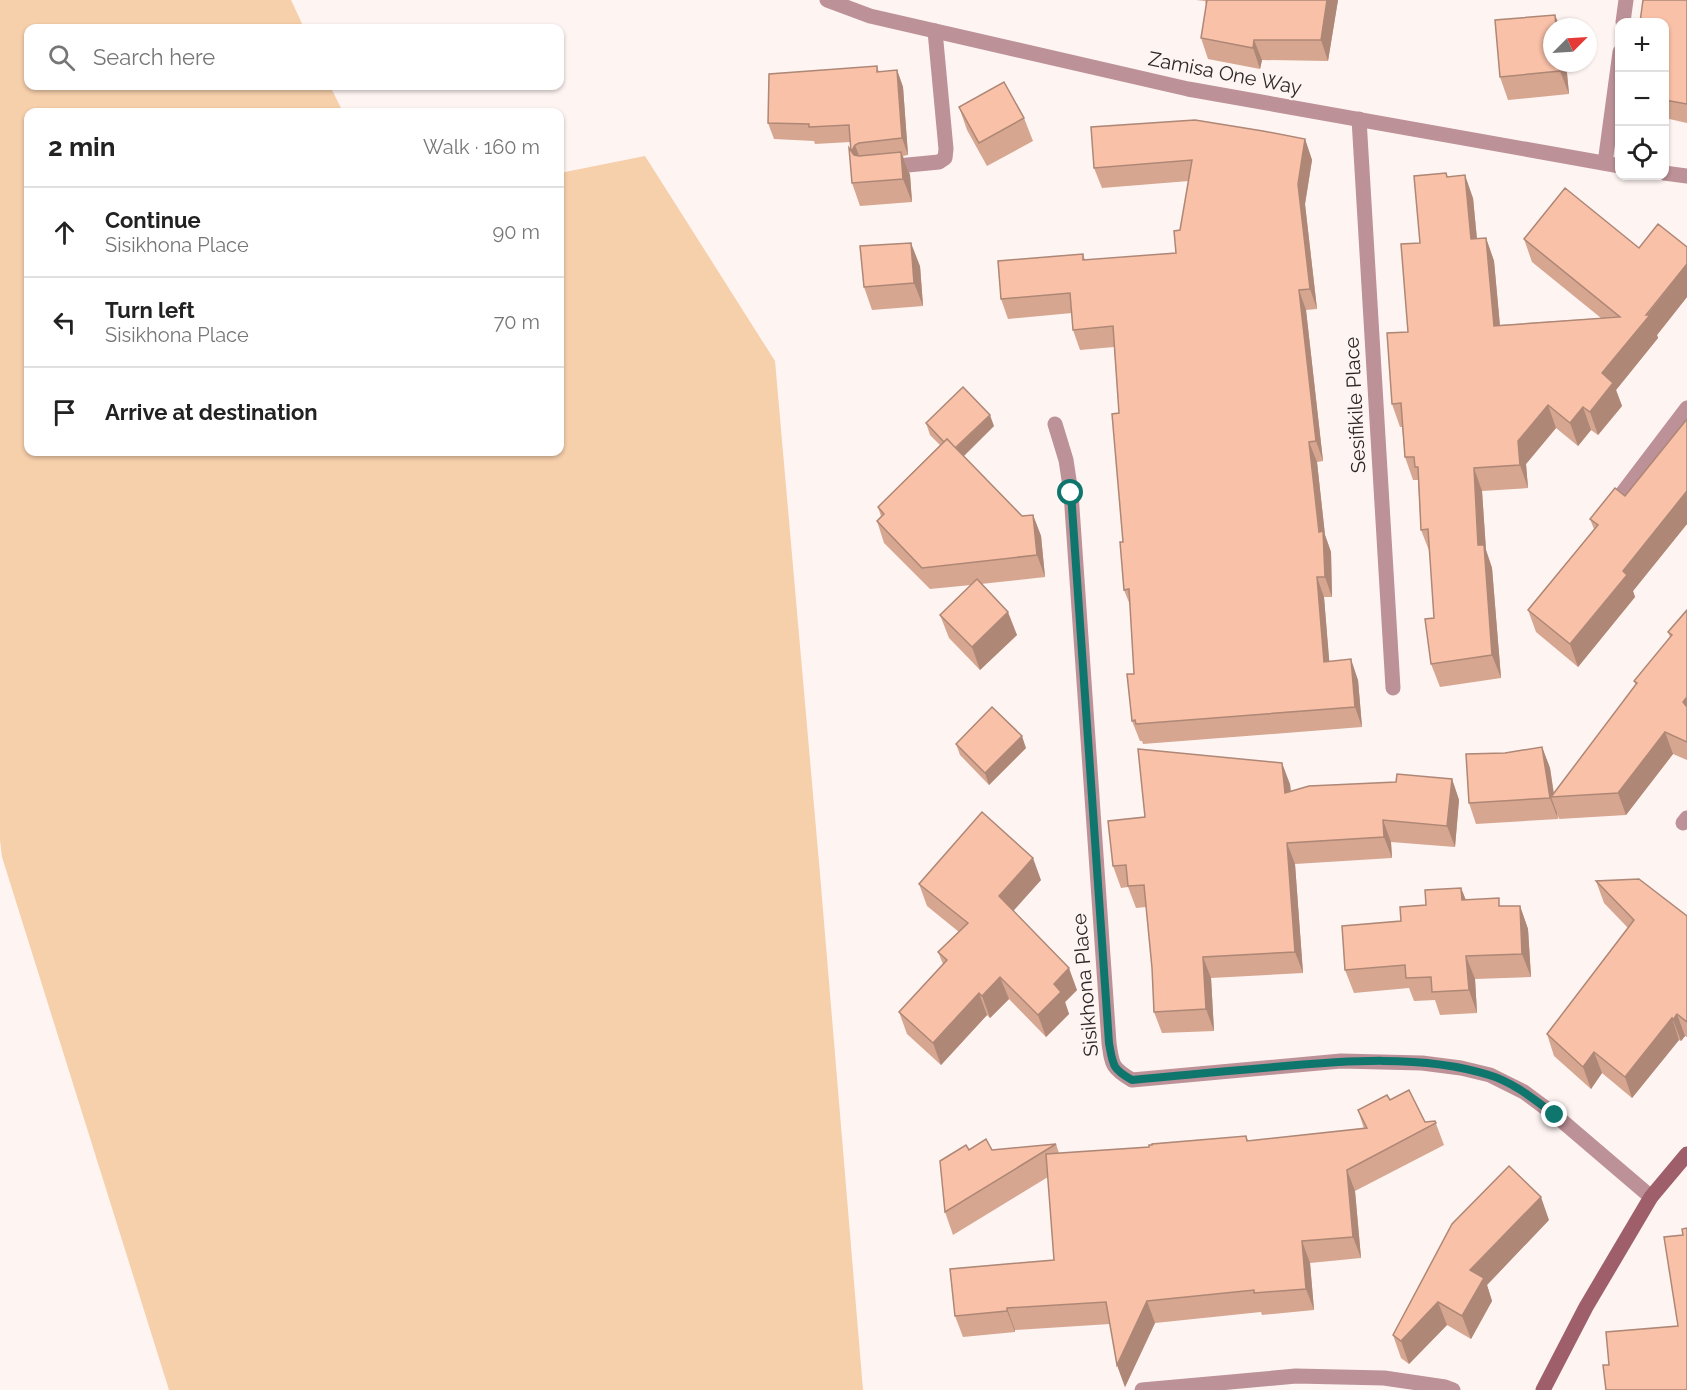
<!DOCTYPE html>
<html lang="en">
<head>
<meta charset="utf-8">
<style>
	:root { --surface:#fff; --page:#f6f6f6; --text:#222; --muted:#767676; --line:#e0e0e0 }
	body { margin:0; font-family:Raleway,sans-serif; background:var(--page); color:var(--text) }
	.controls { position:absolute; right:18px; top:18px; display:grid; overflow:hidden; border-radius:12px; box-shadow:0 2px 4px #0004 }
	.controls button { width:54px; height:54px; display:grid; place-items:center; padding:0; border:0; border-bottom:2px solid var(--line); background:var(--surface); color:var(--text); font:30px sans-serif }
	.compass { position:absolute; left:1543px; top:18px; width:54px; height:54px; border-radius:50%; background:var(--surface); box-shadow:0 2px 4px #0004; rotate:66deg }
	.stop { position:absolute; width:18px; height:18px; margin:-14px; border:4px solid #0f766e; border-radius:50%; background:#fff }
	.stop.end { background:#0f766e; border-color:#fff; box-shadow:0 2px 6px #0008 }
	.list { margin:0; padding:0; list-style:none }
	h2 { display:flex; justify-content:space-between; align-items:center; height:78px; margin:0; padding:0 24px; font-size:26px }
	h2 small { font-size:20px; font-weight:400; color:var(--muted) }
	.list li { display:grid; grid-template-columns:39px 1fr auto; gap:18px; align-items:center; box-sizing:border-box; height:90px; padding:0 24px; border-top:2px solid var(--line) }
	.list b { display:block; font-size:22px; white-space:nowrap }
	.list p { margin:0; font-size:20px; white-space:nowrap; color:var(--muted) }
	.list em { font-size:20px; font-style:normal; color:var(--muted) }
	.icon { flex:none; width:33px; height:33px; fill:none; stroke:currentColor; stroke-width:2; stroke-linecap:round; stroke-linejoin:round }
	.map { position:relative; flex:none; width:1687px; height:1390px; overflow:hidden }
	.search { position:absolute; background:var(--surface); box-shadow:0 2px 4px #0004; left:24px; top:24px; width:540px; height:66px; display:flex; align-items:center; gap:15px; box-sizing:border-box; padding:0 21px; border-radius:12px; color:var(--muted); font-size:22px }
	.panel { position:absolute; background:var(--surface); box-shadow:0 2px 4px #0004; left:24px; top:108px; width:540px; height:348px; border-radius:12px }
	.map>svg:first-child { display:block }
</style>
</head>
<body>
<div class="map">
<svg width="1687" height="1390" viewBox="0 0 1687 1390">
	<rect width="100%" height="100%" fill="#fef4f2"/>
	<path fill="#f6cfab" d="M0 0H291L304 28H28V86H330L343 112H28V452H560V173L645 156 775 361 820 874 863 1390H169L2 857 0 840Z"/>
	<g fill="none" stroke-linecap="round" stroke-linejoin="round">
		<path stroke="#bd9198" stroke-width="15" d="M887 167 939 162 945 158 946 149 935 31"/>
		<g stroke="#bd9198" stroke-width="15">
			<path d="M827 0 870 16 1188 89 1620 166"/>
			<path d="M1623 22 1626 0"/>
			<path d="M1359 119 1393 688"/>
			<path d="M1605 163 1620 52"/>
			<path d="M1664 173 1687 176"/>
			<path d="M1055 424 1066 460 1071 493 1109 1043C1112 1065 1112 1068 1132 1080L1341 1061 1422 1063 1461 1068 1490 1075 1524 1092 1555 1115 1651 1197"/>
			<path d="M1611 508 1687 408"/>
			<path d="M1683 823 1687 818"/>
			<path d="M1142 1390 1296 1376 1384 1378 1445 1387 1453 1390"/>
		</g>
		<path stroke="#9e5f6b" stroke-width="15" d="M1543 1390 1586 1307 1651 1197 1687 1154"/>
	</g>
	<g fill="#d6a690">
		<path d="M1196 0H1338L1328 61 1262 60 1260 69 1208 59 1201 38 1206 5 1205 1Z"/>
		<path d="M1687 0V123L1665 118V22Z"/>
		<path d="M1566 63 1569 94 1508 100 1500 77Z"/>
		<path d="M877 66 879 72 897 70 903 87 908 155 903 156 910 175 912 202 860 206 852 183 851 142 815 144 814 141 774 139 768 123Z"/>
		<path d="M959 107 1024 118 1033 141 987 166 967 130Z"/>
		<path d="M1305 139 1312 160 1305 204 1317 309 1306 310 1323 461 1317 462 1325 535 1331 552 1332 597H1324L1329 661 1358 680 1362 727 1143 744 1142 741H1140L1132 721 1134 674 1130 605 1124 590 1119 413 1114 347 1080 350 1073 330 1072 313 1008 319 1001 299 1083 254 1085 260 1176 253 1189 181 1102 188 1094 168Z"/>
		<path d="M1447 177 1473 198 1477 238H1486L1494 261 1500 325 1601 318 1532 262 1524 239 1639 248 1687 247V297L1657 335 1658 338 1616 390 1622 406 1598 435 1591 430 1578 446 1556 428 1526 464 1528 488 1482 491 1486 550 1492 568 1501 678 1440 687 1431 664 1434 618 1430 553 1421 530 1418 480H1413L1405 457 1402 427H1400L1392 404 1408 332Z"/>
		<path d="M920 266 923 306 872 310 864 287Z"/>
		<path d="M1687 419V524L1633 591 1635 597 1578 667 1536 632 1528 610 1594 529 1590 519 1625 496Z"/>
		<path d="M926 423 994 426 963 456 1022 516 1033 515 1041 536 1045 577 981 584 1017 635 980 670 949 638 940 615 971 585 930 589 884 543 877 521 881 516 878 507 940 445 930 435Z"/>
		<path d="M1687 610V760L1673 754 1626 815 1559 819 1557 813 1558 819 1476 824 1469 803 1505 753 1542 747 1550 768 1554 793 1636 686 1634 681 1670 637 1668 632Z"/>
		<path d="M956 744 1026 748 989 785 960 755Z"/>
		<path d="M1452 779 1459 800 1455 847 1391 842 1392 858 1295 864 1303 973 1211 978 1214 1031 1162 1033 1154 1012 1152 968 1146 907 1136 908 1128 887 1121 888 1113 866 1145 817 1290 784 1291 792Z"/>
		<path d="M1041 880 1013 910 1077 990 1065 1002 1069 1014 1046 1037 1009 999 990 1018 987 1015 941 1065 907 1034 899 1012 943 964 938 952 959 932 927 906 919 884Z"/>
		<path d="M1596 881 1687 916V1037L1685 1036 1681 1041 1679 1040 1632 1098 1602 1073 1591 1089 1554 1056 1547 1034 1628 928 1604 903Z"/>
		<path d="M1461 888 1466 900 1502 906H1520L1528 929 1531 977 1475 979 1477 1013 1440 1015 1435 1000 1414 1001 1409 988 1354 993 1345 970 1401 921 1426 905Z"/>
		<path d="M1390 1100 1425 1122 1435 1121 1444 1145 1355 1191 1361 1258 1310 1263 1314 1310 1262 1315 1261 1312 1155 1323 1125 1387 1117 1365 1110 1324 1015 1330V1332L963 1337 955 1316 1054 1260 1048 1177 953 1235 945 1212 969 1150H992L1056 1144 1059 1153 1149 1147 1246 1136 1248 1141 1364 1129 1358 1110Z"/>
		<path d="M1549 1220 1487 1285 1492 1301 1471 1339 1447 1325 1409 1364 1401 1358 1393 1335Z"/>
	</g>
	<g fill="#ae8776">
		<path d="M1327 0H1338L1328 61 1321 40Z"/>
		<path d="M1555 15 1560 27H1556Z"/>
		<path d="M1254 40 1262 60 1260 69 1253 48Z"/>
		<path d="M1560 63H1566L1569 94 1560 71Z"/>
		<path d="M897 70 903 87 908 155 902 138Z"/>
		<path d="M1305 139 1312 160 1305 204 1317 309 1310 289 1298 184Z"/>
		<path d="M855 145 861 161 851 152Z"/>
		<path d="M901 152 910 175 912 202 903 179Z"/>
		<path d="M1465 175 1473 198 1479 262 1471 239Z"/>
		<path d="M1486 238 1494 261 1502 349 1494 326Z"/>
		<path d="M911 243 920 266 923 306 914 283Z"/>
		<path d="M1687 264V297L1657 335 1658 338 1616 390 1622 406 1598 435 1590 412 1602 373Z"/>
		<path d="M1299 290 1306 310 1323 461 1316 441Z"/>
		<path d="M1548 405 1556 428 1526 464 1528 488 1520 465 1518 441Z"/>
		<path d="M1583 407 1591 430 1578 446 1570 423Z"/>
		<path d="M990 415 994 426 957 463 953 451Z"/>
		<path d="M1309 442 1317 462 1325 535 1331 552 1332 597 1325 577Z"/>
		<path d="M1474 468 1482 491 1486 550 1492 568 1501 678 1492 655 1478 545Z"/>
		<path d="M1687 491V524L1633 591 1635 597 1578 667 1570 644 1623 571Z"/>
		<path d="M1033 515 1041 536 1045 577 1037 555Z"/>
		<path d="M1317 577 1324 597 1331 682 1324 662Z"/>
		<path d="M1008 612 1017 635 980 670 972 647Z"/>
		<path d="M1351 659 1358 680 1362 727 1355 707Z"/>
		<path d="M1687 697V712L1683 702Z"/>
		<path d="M1665 732 1673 754 1626 815 1618 793Z"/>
		<path d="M1022 736 1026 748 989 785 985 773Z"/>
		<path d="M1542 747 1550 768 1554 797H1551L1557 813 1558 819 1550 798Z"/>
		<path d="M1282 763 1290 784 1293 815 1285 793Z"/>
		<path d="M1452 779 1459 800 1455 847 1447 826Z"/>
		<path d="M1383 820 1391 842 1392 858 1384 837Z"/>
		<path d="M1287 843 1295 864 1303 973 1295 952Z"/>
		<path d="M1033 858 1041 880 1007 918 999 896Z"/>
		<path d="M1461 888 1470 911 1462 900Z"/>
		<path d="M1520 906 1528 929 1531 977 1522 954Z"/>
		<path d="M1466 956 1475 979 1477 1013 1469 990Z"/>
		<path d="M1203 957 1211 978 1214 1031 1206 1009Z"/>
		<path d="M1069 968 1077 990 1065 1002 1069 1014 1046 1037 1038 1015 1054 984Z"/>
		<path d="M1000 977 1009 999 990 1018 982 996Z"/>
		<path d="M979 993 987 1015 941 1065 933 1043Z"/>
		<path d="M1677 1014 1685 1036 1681 1041 1673 1020Z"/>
		<path d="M1672 1018 1679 1040 1632 1098 1625 1077Z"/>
		<path d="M1594 1052 1602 1073 1591 1089 1583 1067Z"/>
		<path d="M1347 1170 1355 1191 1361 1258 1353 1237Z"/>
		<path d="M1541 1197 1549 1220 1487 1285 1492 1301 1471 1339 1462 1316 1470 1270Z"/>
		<path d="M1302 1241 1310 1263 1314 1310 1306 1289Z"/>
		<path d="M1147 1301 1155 1323 1125 1387 1117 1365Z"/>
		<path d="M1438 1302 1447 1325 1409 1364 1401 1341Z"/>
		<path d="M1007 1308 1015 1330V1332L1007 1311Z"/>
	</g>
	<g fill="#f9c1a8" stroke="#ae8776" stroke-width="1.5">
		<path d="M1207 0H1327L1321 40H1254L1253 48 1201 38Z"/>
		<path d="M1643 0H1687V104L1665 100V22H1640Z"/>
		<path d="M1555 15 1556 27H1552V63H1560V71L1500 77 1495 20Z"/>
		<path d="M877 66V72L897 70 902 138 859 143 855 145 851 152 849 125 809 127V124L768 123 769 74Z"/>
		<path d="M1004 82 1024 118 979 143 959 107Z"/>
		<path d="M1195 120 1263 131 1305 139 1298 184 1310 289 1299 290 1316 441 1309 442 1319 532 1323 531 1325 577H1317L1324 662 1351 659 1355 707 1136 724 1135 720 1132 721 1127 674H1134L1129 589 1124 590 1120 542H1123L1112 414 1119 413 1113 326 1073 330 1070 293 1001 299 998 261 1083 254V260L1176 253 1174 231 1180 230 1192 160 1094 168 1091 127Z"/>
		<path d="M849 148 854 155 859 156 901 152 903 179 852 183Z"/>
		<path d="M1446 173 1447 177 1465 175 1471 239 1486 238 1494 326 1620 317 1524 239 1565 188 1639 248 1658 224 1687 247V264L1646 315H1650L1602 373 1613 383 1590 412 1583 407 1570 423 1548 405 1518 441 1520 465 1474 468 1478 545H1484L1492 655 1431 664 1425 619 1434 618 1428 529 1421 530 1418 467H1415L1414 457H1405L1401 403 1392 404 1387 333 1408 332 1401 244 1420 243 1414 176Z"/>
		<path d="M911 243 914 283 864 287 860 246Z"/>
		<path d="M963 387 990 415 955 448 947 439 944 442 926 423Z"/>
		<path d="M1687 419V491L1623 571 1627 575 1570 644 1528 610 1598 525 1590 519 1615 488 1625 496Z"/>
		<path d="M947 439 1022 516 1033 515 1037 555 922 568 877 521 884 514 878 507Z"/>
		<path d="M977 579 1008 612 972 647 940 615Z"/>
		<path d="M1687 610V697L1683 702 1687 707V742L1665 732 1618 793 1551 797 1637 683 1634 681 1672 635 1668 632Z"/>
		<path d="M992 707 1022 736 985 773 956 744Z"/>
		<path d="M1542 747 1550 798 1469 803 1466 754 1505 753Z"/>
		<path d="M1138 749 1282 763 1285 793 1309 786 1396 782 1397 774 1452 779 1447 826 1383 820 1384 837 1287 843 1295 952 1203 957 1206 1009 1154 1012 1152 968 1144 885 1128 886 1126 865 1113 866 1108 821 1145 817Z"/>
		<path d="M982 812 1033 858 999 896 1069 968 1054 984 1061 992 1038 1015 1000 977 982 996 979 993 933 1043 899 1012 947 960 938 952 968 923 919 884Z"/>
		<path d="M1639 879 1687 916V1022L1677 1014 1673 1020 1672 1018 1625 1077 1594 1052 1583 1067 1547 1034 1634 920 1596 881Z"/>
		<path d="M1461 888 1462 900 1499 898V906H1520L1522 954 1466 956 1469 990 1432 992 1431 977 1406 978 1405 965 1345 970 1342 926 1401 921 1400 907 1426 905 1425 890Z"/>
		<path d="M1409 1090 1425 1122 1435 1121 1436 1123 1347 1170 1353 1237 1302 1241 1306 1289 1254 1293V1290L1147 1301 1117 1365 1106 1302 1007 1308V1311L955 1316 950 1269 1054 1260 1046 1154 1149 1147V1145H1152V1144L1246 1136 1247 1141 1367 1128 1358 1110 1387 1095 1390 1100Z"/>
		<path d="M986 1139 992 1150 1056 1144 945 1212 940 1161 966 1145 969 1150Z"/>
		<path d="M1509 1166 1541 1197 1470 1270 1484 1278 1462 1316 1438 1302 1401 1341 1393 1335 1452 1224Z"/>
		<path d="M1687 1228V1390H1606L1603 1365H1609L1606 1332 1678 1326 1664 1237 1683 1235 1682 1229Z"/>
	</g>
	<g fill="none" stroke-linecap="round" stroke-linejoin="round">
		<path stroke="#0f766e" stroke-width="8" d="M1071 493 1109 1043C1113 1065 1112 1069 1132 1080 1180 1075 1227 1071 1274 1067 1341 1061 1424 1054 1489 1075 1513 1082 1535 1100 1555 1115"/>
	</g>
	<g text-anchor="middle" stroke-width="5" stroke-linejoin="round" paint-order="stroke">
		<g font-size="20" fill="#2c2827" stroke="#fef4f2">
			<text transform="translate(1225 73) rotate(11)" y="7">Zamisa One Way</text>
			<text transform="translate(1355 405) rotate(-93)" y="7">Sesifikile Place</text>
			<text transform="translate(1085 985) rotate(-95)" y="7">Sisikhona Place</text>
		</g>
	</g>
</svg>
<div class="controls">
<button>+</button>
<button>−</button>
<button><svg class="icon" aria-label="locate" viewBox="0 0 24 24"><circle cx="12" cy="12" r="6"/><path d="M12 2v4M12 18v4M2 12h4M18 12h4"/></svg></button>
</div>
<svg class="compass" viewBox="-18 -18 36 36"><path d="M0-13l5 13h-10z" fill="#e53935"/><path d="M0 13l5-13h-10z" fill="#767676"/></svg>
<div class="stop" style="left:1071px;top:493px"></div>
<div class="stop end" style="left:1555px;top:1115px"></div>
<div class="search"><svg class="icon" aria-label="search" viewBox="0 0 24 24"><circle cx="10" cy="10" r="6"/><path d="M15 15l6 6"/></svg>Search here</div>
<section class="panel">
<h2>2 min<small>Walk · 160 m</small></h2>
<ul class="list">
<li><svg class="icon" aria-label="ahead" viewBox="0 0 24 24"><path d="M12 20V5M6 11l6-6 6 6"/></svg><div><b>Continue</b><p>Sisikhona Place</p></div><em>90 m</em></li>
<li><svg class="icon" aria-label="left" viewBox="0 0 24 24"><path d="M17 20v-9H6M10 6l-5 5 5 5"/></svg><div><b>Turn left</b><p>Sisikhona Place</p></div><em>70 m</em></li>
<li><svg class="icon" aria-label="arrive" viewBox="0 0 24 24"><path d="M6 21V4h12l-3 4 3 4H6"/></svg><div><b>Arrive at destination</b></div></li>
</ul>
</section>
</div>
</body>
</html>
